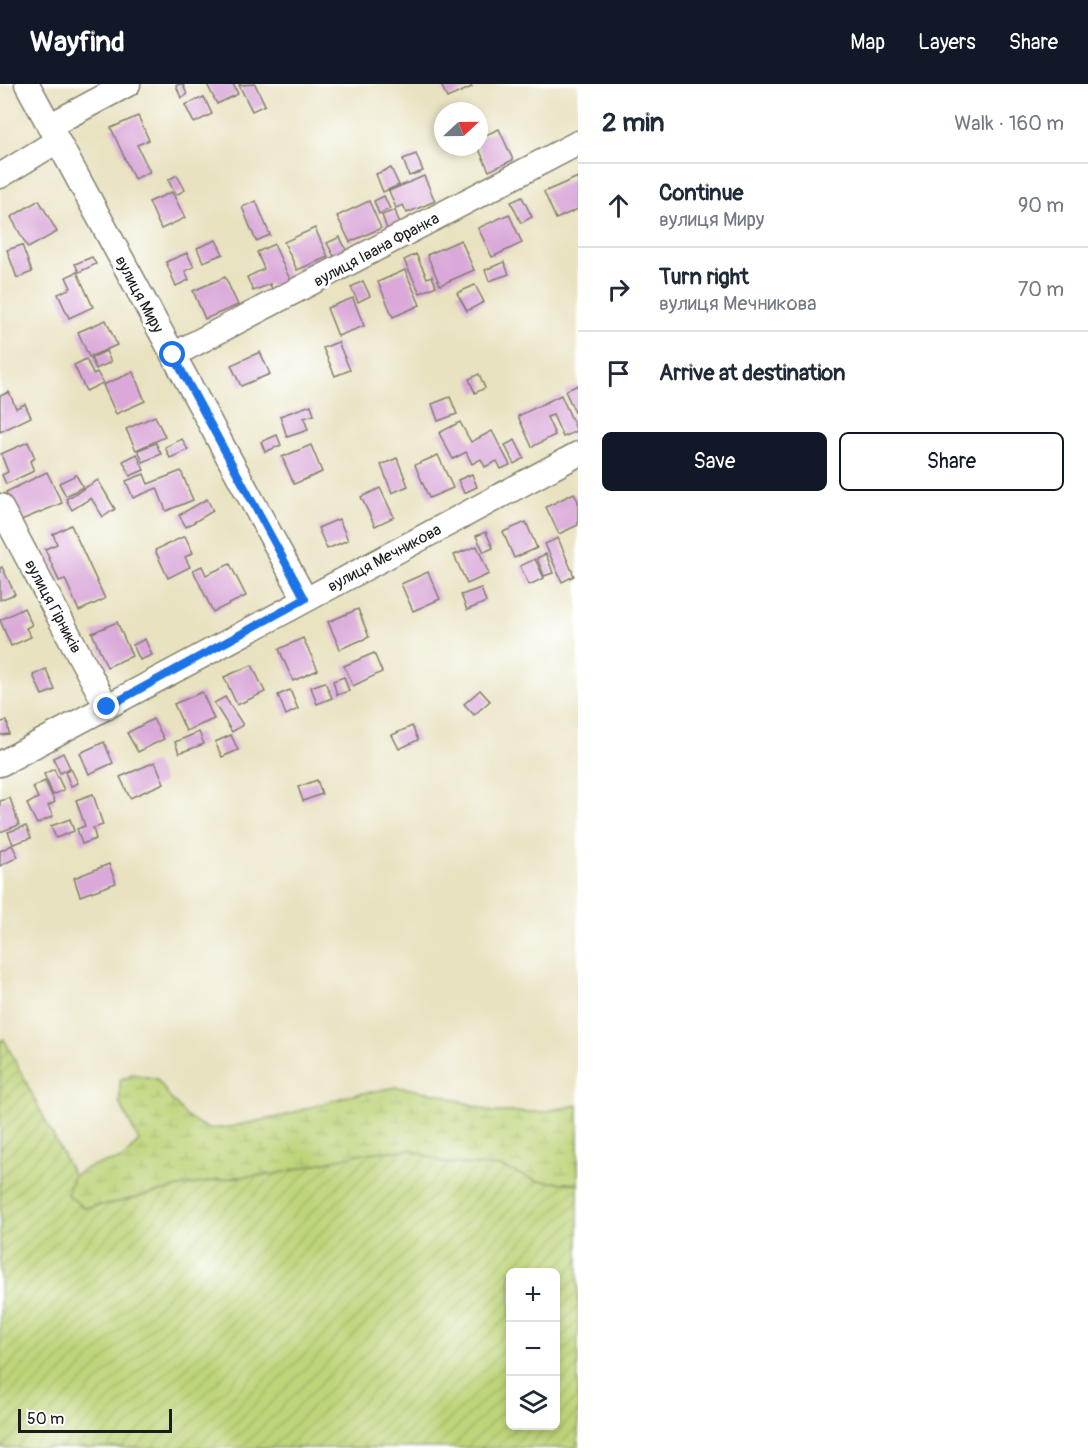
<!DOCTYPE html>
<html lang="en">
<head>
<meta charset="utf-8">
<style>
	:root { --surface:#fff; --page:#f6f6f7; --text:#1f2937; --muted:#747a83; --line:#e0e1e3; --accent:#111827 }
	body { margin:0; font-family:Pangolin,sans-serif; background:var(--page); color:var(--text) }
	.controls { position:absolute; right:18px; bottom:18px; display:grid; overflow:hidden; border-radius:9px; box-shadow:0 3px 9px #0003 }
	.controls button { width:54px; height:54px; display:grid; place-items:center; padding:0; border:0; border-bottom:2px solid var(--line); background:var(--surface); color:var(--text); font:30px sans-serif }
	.compass { position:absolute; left:434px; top:18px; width:54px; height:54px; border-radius:50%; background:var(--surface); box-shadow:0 3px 9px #0003; rotate:68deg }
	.scale { position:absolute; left:18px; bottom:15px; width:154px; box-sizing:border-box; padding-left:6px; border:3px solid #1c1c1c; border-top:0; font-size:16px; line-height:21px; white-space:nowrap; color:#1c1c1c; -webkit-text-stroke:4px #fff; paint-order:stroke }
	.stop { position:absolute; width:18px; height:18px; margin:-14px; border:4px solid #1a73e8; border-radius:50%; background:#fff }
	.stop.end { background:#1a73e8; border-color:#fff; box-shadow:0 2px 6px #0008 }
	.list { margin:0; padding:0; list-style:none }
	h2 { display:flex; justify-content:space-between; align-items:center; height:78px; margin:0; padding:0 24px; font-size:26px }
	h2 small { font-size:20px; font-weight:400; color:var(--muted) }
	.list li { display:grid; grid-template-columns:39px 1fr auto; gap:18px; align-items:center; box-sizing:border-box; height:84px; padding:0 24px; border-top:2px solid var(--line) }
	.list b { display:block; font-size:22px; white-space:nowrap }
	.list p { margin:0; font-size:20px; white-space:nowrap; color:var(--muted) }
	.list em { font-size:20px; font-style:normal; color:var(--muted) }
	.actions { display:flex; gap:12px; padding:18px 24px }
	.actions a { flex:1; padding:14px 0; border:2px solid var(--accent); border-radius:9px; text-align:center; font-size:21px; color:var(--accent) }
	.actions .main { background:var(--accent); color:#fff }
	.icon { flex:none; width:33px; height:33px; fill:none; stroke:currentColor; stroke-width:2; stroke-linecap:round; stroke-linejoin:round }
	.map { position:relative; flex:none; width:578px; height:1364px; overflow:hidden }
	header { display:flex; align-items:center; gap:36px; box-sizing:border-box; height:84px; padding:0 30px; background:var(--accent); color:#fff }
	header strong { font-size:28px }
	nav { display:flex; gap:33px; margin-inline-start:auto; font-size:21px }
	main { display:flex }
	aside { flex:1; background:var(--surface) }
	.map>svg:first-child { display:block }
</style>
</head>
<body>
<header>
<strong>Wayfind</strong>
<nav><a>Map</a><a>Layers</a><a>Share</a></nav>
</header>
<main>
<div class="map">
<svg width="578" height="1364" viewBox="0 0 578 1364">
	<defs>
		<pattern id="wetland-marsh" width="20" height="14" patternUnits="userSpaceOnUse" patternTransform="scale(1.5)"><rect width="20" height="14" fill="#bdd479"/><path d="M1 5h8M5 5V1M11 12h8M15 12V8" fill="none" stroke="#a2b568"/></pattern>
		<pattern id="garden-furrows" width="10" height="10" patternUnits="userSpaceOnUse" patternTransform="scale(1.5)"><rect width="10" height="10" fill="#bdd479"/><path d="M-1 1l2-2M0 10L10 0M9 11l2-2" fill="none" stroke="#a2b568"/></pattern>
	</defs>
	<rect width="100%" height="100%" fill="#fff"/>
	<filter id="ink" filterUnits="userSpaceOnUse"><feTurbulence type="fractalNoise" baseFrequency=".0167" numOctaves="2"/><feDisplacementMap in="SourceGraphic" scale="12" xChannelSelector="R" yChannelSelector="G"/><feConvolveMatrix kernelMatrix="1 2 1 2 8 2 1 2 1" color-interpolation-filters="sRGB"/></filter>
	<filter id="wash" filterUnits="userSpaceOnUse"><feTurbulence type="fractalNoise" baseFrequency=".008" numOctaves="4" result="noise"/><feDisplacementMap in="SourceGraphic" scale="24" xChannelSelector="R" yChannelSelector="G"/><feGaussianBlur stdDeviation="1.35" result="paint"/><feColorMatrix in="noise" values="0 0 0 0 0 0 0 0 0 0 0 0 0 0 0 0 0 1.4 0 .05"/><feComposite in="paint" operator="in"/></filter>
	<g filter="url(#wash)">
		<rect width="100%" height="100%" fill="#e8e2c0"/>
		<path fill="url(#wetland-marsh)" stroke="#6c784a" stroke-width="1.5" d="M132 990 157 995 171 1015 187 1033 208 1045 229 1043 283 1032 347 1012 397 1003 439 1010 492 1028H542L578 1021V1100L537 1097 501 1083 446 1079 411 1066 272 1091 237 1093 180 1103 115 1119 85 1124 67 1111 73 1091 91 1082 122 1075 139 1057 120 1020V996Z"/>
		<path fill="url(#garden-furrows)" stroke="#6c784a" stroke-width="1.5" fill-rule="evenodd" d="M4 955 73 1091 67 1111 85 1124 115 1119 180 1103 237 1093 272 1091 363 1069 411 1066 446 1079 501 1083 537 1097 578 1100V1364H0V957ZM511 1188H556V1342H511Z"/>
		<g id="blocks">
			<g fill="#daa9d9">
				<path d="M183 0 187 11 181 14 176 1Z"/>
				<path d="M207 0H233L238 10 217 20Z"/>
				<path d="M255 0 265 21 252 27 239 1Z"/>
				<path d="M441 0H470L472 3 447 14Z"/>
				<path d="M204 13 212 30 194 39 185 21Z"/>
				<path d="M138 32 149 56 137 61 150 88 134 95 111 44Z"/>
				<path d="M499 45 513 76 489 87 478 63 479 54Z"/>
				<path d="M416 70 423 87 409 92 403 75Z"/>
				<path d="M391 84 399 101 383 108 376 90Z"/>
				<path d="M177 91 185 106 176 111 168 96Z"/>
				<path d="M424 92 435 117 407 129 403 121 396 124 389 107Z"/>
				<path d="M578 93V125L556 135 544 108Z"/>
				<path d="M172 108 185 134 161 145 149 118Z"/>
				<path d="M384 112 390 125 379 130 374 117Z"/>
				<path d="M522 113 532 133 521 139 511 118Z"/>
				<path d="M39 116 57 148 28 164 11 133Z"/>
				<path d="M256 117 270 151 256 157 242 123Z"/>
				<path d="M369 117 381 144 350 158 337 132Z"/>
				<path d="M395 126 401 143 388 148 382 131Z"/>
				<path d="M509 130 522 159 492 173 478 144Z"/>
				<path d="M315 144 328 173 297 186 284 158Z"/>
				<path d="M340 153 348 170 336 176 327 159Z"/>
				<path d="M216 156 223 170 203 178 197 164Z"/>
				<path d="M461 156 474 186 440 201 427 171Z"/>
				<path d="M274 160 292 200 273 208 270 200 253 207 247 193 264 185 257 168Z"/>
				<path d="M22 161 32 188 17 194 7 166Z"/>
				<path d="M187 169 194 183 185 187 189 196 176 202 166 178Z"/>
				<path d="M416 170 427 194 432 192 436 202 420 209 404 176Z"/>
				<path d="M92 173 96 180 79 188 75 180Z"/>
				<path d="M504 178 509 190 489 197 485 186Z"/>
				<path d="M405 186 420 221 393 233 378 198Z"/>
				<path d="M77 188 93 223 69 234 58 210 71 204 66 193Z"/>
				<path d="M225 193 238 221 205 235 193 207Z"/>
				<path d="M363 197 370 212 358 218 351 203Z"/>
				<path d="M475 201 484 218 467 227 457 209Z"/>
				<path d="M353 214 364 242 338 252 327 224Z"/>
				<path d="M106 236 117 261 89 273 78 248Z"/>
				<path d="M338 258 350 286 335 292 323 264Z"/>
				<path d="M106 267 111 278 96 285 91 274Z"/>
				<path d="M260 268 270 290 241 302 231 281Z"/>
				<path d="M86 275 93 290 97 288 103 299 86 307 74 281Z"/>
				<path d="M133 288 145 317 116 330 103 301Z"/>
				<path d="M479 290 485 304 475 309 469 295Z"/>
				<path d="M578 301V335L565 307Z"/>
				<path d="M9 308 16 324 25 320 31 333 0 348V312Z"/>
				<path d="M561 311 577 347 563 353 553 331 547 333 555 351 532 363 518 332Z"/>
				<path d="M450 313 457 330 438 337 432 320Z"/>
				<path d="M311 321 314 331 304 334 308 346 287 353 280 332Z"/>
				<path d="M155 332 165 353 136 366 126 345Z"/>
				<path d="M460 338 471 358 492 347 510 381 501 385 497 377 485 383 481 375 472 380 466 368 453 375 439 349Z"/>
				<path d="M277 351 281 361 265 368 261 358Z"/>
				<path d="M182 355 188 366 170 374 165 363Z"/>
				<path d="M515 356 524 374 514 380 505 361Z"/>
				<path d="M28 358 35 374 30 377 34 387 6 400 2 391 8 388 1 370Z"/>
				<path d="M156 359 161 370 143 378 138 366Z"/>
				<path d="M311 361 322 388 294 400 282 373Z"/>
				<path d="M137 370 144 386 130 392 123 377Z"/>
				<path d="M438 371 453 404 429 414 415 381Z"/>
				<path d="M397 374 408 402 392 409 381 381Z"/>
				<path d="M181 387 193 416 166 427 157 404 133 414 126 397 144 390 148 400Z"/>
				<path d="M47 388 62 419 19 437 6 408Z"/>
				<path d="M472 390 477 403 464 409 458 396Z"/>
				<path d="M76 391 83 403 66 412 59 399Z"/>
				<path d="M98 396 115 425 103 433 91 414 72 426 66 415Z"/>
				<path d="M380 404 394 433 375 442 361 413Z"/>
				<path d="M574 409 578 417V441L559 450 546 423Z"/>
				<path d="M207 415 213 427 186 443 179 431Z"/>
				<path d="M339 435 348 456 327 465 318 444Z"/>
				<path d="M526 438 537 464 514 474 503 448Z"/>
				<path d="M71 441 105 515 79 527 65 495 59 497 45 465 57 460 53 450Z"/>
				<path d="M486 448 493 464 484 468 476 452Z"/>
				<path d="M185 452 193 469 185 473 190 483 168 494 155 466Z"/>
				<path d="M558 454 574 492 562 498 545 460Z"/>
				<path d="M477 462 489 490 467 500 454 471Z"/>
				<path d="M546 470 553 489 544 492 537 474Z"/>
				<path d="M535 475 544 494 529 501 520 482Z"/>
				<path d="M230 480 246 512 213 528 193 486 202 482 206 491Z"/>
				<path d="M2 483 15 510 0 516V484Z"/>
				<path d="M428 488 440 515 413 527 401 500Z"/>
				<path d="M481 504 486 518 467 526 461 511Z"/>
				<path d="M24 524 32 541 26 544 31 553 11 562 0 536Z"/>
				<path d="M358 525 369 553 340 565 328 538Z"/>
				<path d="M117 538 132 572 107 583 92 549Z"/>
				<path d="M303 554 318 586 293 597 279 565Z"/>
				<path d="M145 555 152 571 140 576 133 561Z"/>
				<path d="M374 569 382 588 353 602 344 582Z"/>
				<path d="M252 581 265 608 237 621 224 593Z"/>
				<path d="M46 585 55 606 42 611 33 591Z"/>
				<path d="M344 593 349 607 337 611 333 597Z"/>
				<path d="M325 598 332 614 317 620 311 603Z"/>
				<path d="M290 606 298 625 286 631 278 611Z"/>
				<path d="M480 606 490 617 474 631 464 620Z"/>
				<path d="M202 608 214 635 186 647 174 620Z"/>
				<path d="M225 613 243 641 232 648 214 619Z"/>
				<path d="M153 635 164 655 138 668 127 649Z"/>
				<path d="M7 637 9 650 0 651V638Z"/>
				<path d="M412 642 418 656 399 665 392 651Z"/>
				<path d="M199 648 204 660 179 669 175 658Z"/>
				<path d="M231 651 238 666 222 673 215 658Z"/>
				<path d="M104 658 113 679 89 690 80 669Z"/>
				<path d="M63 669 70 684 60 689 53 674Z"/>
				<path d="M155 678 164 699 130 714 120 693Z"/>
				<path d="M54 685 64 706 53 711 44 690Z"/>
				<path d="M71 685 78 699 71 702 65 688Z"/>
				<path d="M317 696 322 710 303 717 298 703Z"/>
				<path d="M45 697 55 718 48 722 53 732 37 740 27 720 38 714 33 703Z"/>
				<path d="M93 710 103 741 93 744 96 755 82 760 77 745 85 742 76 716Z"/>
				<path d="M10 714 19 741 0 748V717Z"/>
				<path d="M70 735 74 747 56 754 51 742Z"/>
				<path d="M26 742 31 754 13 760 8 748Z"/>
				<path d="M12 761 18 773 0 782V767Z"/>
				<path d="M109 780 116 799 80 812 74 794Z"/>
			</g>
		</g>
	</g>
	<g filter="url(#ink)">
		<use href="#blocks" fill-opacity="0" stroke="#827f6e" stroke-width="1.5"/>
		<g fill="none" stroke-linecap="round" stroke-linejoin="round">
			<defs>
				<g id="minor">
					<path d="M27 0 305 515"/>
					<path d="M49 42 128 0"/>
					<path d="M0 92 57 57"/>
					<path d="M173 271 578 59"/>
					<path d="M0 422 107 623"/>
					<path d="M0 680 578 370"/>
				</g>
			</defs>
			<use href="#minor" stroke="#827f6e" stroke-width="27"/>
			<use href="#minor" stroke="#fff" stroke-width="24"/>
		</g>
	</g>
	<g fill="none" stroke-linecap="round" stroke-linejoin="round" filter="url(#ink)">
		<path stroke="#1a73e8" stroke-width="8" d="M107 623 305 515 173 271"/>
	</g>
	<g text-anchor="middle" stroke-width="6" stroke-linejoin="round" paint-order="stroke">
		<g font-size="16" fill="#1c1c1c" stroke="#fff">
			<text transform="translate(376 165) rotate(-28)" y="6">вулиця Івана Франка</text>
			<text transform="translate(140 210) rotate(62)" y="6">вулиця Миру</text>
			<text transform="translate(384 473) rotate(-28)" y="6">вулиця Мечникова</text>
			<text transform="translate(54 522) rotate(62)" y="6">вулиця Гірників</text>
		</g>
	</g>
</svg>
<div class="controls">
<button>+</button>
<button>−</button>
<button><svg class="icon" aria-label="layers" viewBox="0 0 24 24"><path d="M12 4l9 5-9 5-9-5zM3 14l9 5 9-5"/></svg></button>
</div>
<svg class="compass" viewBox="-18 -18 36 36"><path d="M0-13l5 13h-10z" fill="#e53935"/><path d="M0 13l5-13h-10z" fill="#747a83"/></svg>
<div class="scale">50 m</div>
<div class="stop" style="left:173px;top:271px"></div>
<div class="stop end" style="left:107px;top:623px"></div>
</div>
<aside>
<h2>2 min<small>Walk · 160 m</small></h2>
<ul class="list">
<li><svg class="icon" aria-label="ahead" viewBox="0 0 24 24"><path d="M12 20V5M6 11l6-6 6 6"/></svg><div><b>Continue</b><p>вулиця Миру</p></div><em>90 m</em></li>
<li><svg class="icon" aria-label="right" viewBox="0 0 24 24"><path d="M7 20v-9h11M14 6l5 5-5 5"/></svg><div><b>Turn right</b><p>вулиця Мечникова</p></div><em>70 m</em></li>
<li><svg class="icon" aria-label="arrive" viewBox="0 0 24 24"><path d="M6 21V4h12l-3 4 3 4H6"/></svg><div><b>Arrive at destination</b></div></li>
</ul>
<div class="actions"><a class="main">Save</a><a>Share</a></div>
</aside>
</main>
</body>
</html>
